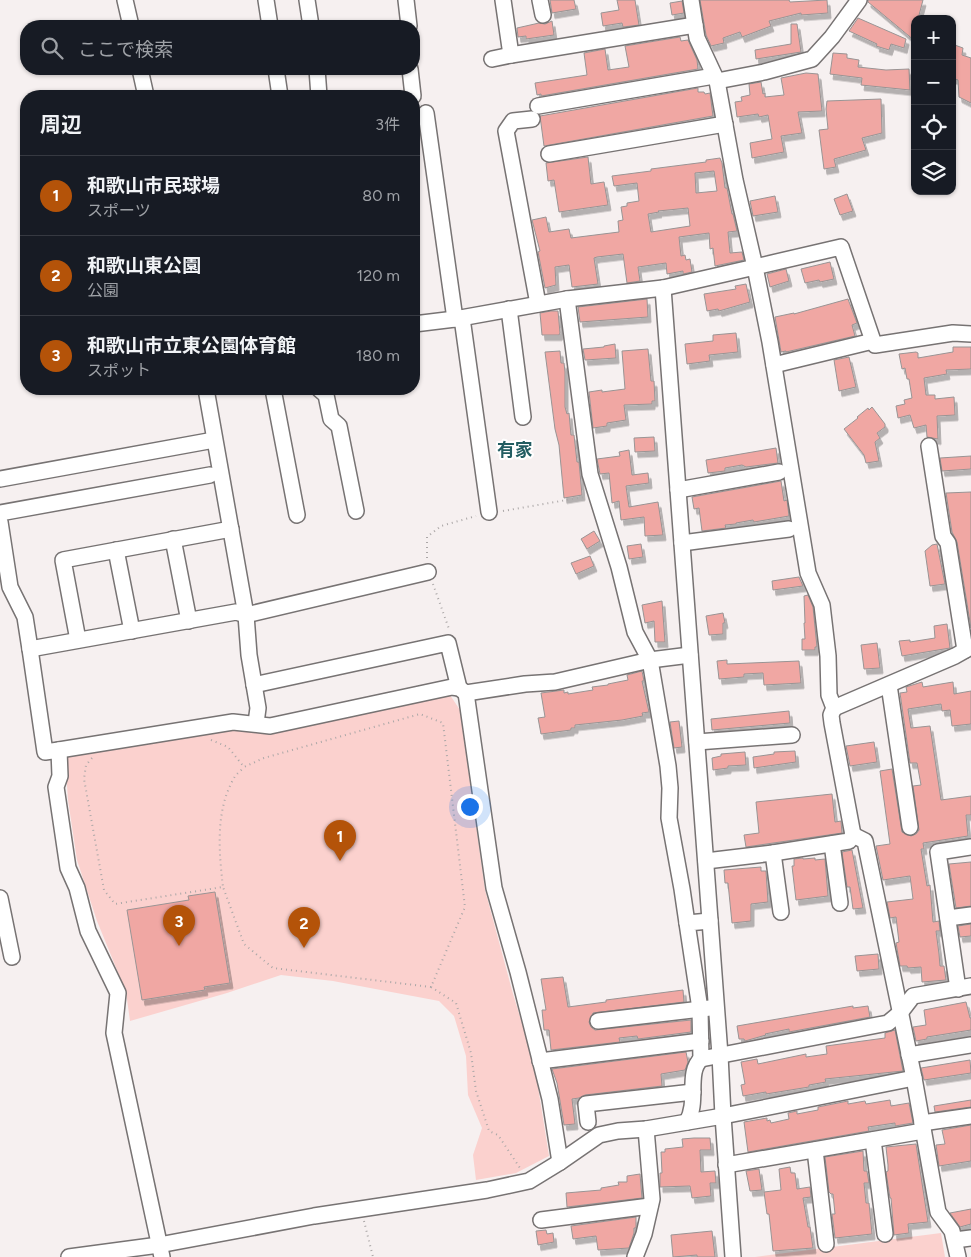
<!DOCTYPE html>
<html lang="ja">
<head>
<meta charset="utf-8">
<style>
	:root { --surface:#171b24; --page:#242831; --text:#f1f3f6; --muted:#9ea1a6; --line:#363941; --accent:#b45309 }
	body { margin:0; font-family:Figtree,"Noto Sans JP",sans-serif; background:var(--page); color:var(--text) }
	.controls { position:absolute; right:15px; top:15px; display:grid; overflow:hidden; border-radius:10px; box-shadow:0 1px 4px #0004 }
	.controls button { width:45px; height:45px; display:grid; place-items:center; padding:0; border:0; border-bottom:1px solid var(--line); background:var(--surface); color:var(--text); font:25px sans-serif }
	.you { position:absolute; left:469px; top:806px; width:18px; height:18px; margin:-12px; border:4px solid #fff; border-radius:50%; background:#1a73e8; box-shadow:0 0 0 8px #1a73e833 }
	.badge { display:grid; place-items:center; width:32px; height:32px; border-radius:50%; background:var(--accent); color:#fff; font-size:16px; font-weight:700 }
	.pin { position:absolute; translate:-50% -41px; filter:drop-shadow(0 1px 2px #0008) }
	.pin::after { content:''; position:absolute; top:26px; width:18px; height:15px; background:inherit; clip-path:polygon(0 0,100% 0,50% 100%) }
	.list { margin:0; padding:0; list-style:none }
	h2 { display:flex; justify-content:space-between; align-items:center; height:65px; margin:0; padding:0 20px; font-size:21px }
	h2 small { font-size:16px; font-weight:400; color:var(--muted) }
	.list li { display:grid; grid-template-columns:32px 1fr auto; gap:15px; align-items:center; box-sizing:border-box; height:80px; padding:0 20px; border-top:1px solid var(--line) }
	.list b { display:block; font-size:19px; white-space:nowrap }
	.list p { margin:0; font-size:16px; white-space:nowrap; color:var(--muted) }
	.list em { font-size:16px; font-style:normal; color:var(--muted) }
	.icon { flex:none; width:28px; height:28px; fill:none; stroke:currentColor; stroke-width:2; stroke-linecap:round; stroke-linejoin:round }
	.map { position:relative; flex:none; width:971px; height:1257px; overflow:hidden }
	.search { position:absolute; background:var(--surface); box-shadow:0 1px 4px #0004; left:20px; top:20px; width:400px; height:55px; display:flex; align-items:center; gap:12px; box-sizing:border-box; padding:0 18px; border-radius:20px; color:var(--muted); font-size:19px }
	.panel { position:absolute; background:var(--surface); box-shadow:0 1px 4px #0004; left:20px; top:90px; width:400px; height:305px; border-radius:20px }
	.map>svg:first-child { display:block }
</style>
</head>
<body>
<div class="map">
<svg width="971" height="1257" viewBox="0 0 971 1257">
	<defs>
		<filter id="shadow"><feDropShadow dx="3" dy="5.5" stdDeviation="0" flood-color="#0004"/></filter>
	</defs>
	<rect width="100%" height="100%" fill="#f6f0f0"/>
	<g fill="#fbd1ce">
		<path d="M450 695 460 710 485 890 513 994 534 1062 549 1156 516 1173 476 1180 473 1155 482 1128 468 1095 466 1056 454 1016 439 1001 333 981 281 975 227 993 130 1021 126 992 97 921 77 860 68 800 65 756 229 729H286Z"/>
		<path d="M941 1233 945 1257H755Z"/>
	</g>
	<g fill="#f0a7a3" stroke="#999494" fill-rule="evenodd" filter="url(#shadow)">
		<path d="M550 0H574L576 9 552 13Z"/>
		<path d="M617 0H635L639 25 623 27 622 23 603 26 601 13 619 10Z"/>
		<path d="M700 0H789L790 2 827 0 828 13 801 15V13L769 21 771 26 742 37 740 32 723 38 724 43 711 46 706 35Z"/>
		<path d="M868 0H923L918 19H915V41L868 2Z"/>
		<path d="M682 1 684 13 672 15 670 3Z"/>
		<path d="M858 18 906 39 904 48 891 44 889 50 876 46 877 44 849 31Z"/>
		<path d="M552 21 554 35 526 39V36L518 37 517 28 539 23 545 24Z"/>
		<path d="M791 24H797L801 52 756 59 755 50 791 44Z"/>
		<path d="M680 37 681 41 688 40 697 60 698 69 541 96V94L537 95 535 83 587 75 584 53 605 49 608 70 629 67 625 46Z"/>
		<path d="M952 44 963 48 962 55 971 58V103L959 97 958 80 952 78Z"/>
		<path d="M833 53 847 54V58L859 60 858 67 886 70 909 69 910 90 861 85 862 78 830 74Z"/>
		<path d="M806 73 818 74 822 111 798 112 802 133 781 136 784 152 752 158 750 143 772 139 768 115 759 117 758 114 737 117 735 102 742 101 741 97 750 95 749 84 761 82 763 94 765 93V97L784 95 781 78Z"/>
		<path d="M698 88V92H704L705 94 710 93 713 116 544 146 540 116Z"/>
		<path d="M881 99 882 133 862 138 866 150 834 159 836 167 824 169 819 130 828 129 826 109 827 101Z"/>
		<path d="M588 157 591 184 604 182 608 205 559 212 554 180 548 181 546 163Z"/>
		<path d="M720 158 722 163 725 188H727L732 214H733L737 231 728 232 730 253 742 252 744 260 715 266 713 248 710 249 709 233 679 237 681 256 685 255 686 260 690 259 692 272 683 274V271L667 274 666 263 638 267 640 281 627 283 623 254 597 257 594 258 598 284 572 287 569 265 555 267 556 285 545 288 538 252 540 251 532 220 546 217 549 232 569 229 571 238 619 232 618 221 623 220 621 207 627 206V203L639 201 637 183 614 186 612 176 651 171V169L706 162V160ZM714 171 717 191 696 193 695 173ZM688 208 690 226 651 232 648 214 659 212 658 211Z"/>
		<path d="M847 194 853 211 840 215 834 199Z"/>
		<path d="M775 196 778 212 753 216 750 201Z"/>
		<path d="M830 262 834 279 820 282 819 280 805 283 801 269Z"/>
		<path d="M786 269 789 281 770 287 767 274Z"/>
		<path d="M746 284 750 302 719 311 718 309 707 311 704 294 736 289 735 286Z"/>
		<path d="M647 299 648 317 580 322 578 307Z"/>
		<path d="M848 299 857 323 852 325 855 336 786 352V351L781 352 775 317 794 313V314Z"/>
		<path d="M551 311H558L560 333 559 335H542L540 313Z"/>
		<path d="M736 333 738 352 709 355 710 361 687 364 685 344 713 341V335Z"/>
		<path d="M615 344 616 358 585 360 583 349 604 347V346Z"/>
		<path d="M953 347H971V369L946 370 947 374 924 378 926 395H935V399L954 397 955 415 937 416 938 439 927 437 926 425 914 428 910 415 898 418 896 406 905 404 904 400 912 398 909 379H907L905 368 902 369 899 354 916 352 918 353V358L953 352Z"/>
		<path d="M648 349 651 381H654L655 401H652V404L624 405 626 420 607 423V426L593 428 589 392 602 390V392L625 389 622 351Z"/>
		<path d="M560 351 561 363H564L565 372V407L567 414 569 413 571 435H574L577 462H579L582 495 564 498 559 445 555 429 545 352Z"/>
		<path d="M849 357 856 387 839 391 834 360Z"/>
		<path d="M872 407 885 424V427L877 433 880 438 875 442 879 461 866 463 864 455 844 429 858 418 857 417 868 408 869 410Z"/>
		<path d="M654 437 655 451 635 452 634 438Z"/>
		<path d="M776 448 778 463 746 467 742 465 725 468V471L708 473 706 460Z"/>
		<path d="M629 450 632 475 648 473 649 483 626 486 629 507 658 502 663 535 645 536 644 517 621 520 619 501 612 503 609 473 600 474 597 459 620 456 619 452Z"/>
		<path d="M971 456V469L942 471 940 458Z"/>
		<path d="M781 481 784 501 787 500 789 516 754 522 753 520 736 523V524L725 525 726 528 702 531 699 508 694 509 692 497Z"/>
		<path d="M971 492V628L957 542 952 532 946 493Z"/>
		<path d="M594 531 600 541 587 549 581 539Z"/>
		<path d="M641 544 643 557 629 559 627 546Z"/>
		<path d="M937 544 945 584 930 586 925 551 932 545Z"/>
		<path d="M590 556 594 566 576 574 571 563Z"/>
		<path d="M799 577 803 586 773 590 772 581Z"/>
		<path d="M808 595 813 607 817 647H815V650H802V639H805L804 623H805L804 596Z"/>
		<path d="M662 601 665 642H655L654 621 645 623 642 605Z"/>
		<path d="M723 613 725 623H723V634L709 635 706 616Z"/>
		<path d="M947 624 950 648 902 656 899 641 910 640V642L935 638 934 626Z"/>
		<path d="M877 643 880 668 864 669 861 645Z"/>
		<path d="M727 660V664L799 661 801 683 764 685 763 673 744 674V677L719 679 717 661Z"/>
		<path d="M642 671 644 681H642L649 712 642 713 643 716 622 720 575 725V728H571V730L541 734 538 718 545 717 541 693 564 690V693L568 692V694L593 690 592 687 608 685V684L628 680 627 675Z"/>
		<path d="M922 682 923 687 953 682 954 694 971 691V724L952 726 950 710 942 711 941 704 908 709 911 728 930 726 941 800 971 796V815H966L968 836 923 843 924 849H921L927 886 930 885 933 922 939 921 940 931H936L939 954 940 966H944L946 980 922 982 921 967 908 968 907 966H900L896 943 899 942 896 917 890 918 887 902 913 899 910 876 883 880 876 846 890 844 880 771 892 769 902 832 911 836 916 834 919 830 913 786 921 785 917 763H910L900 693 907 692 906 687Z"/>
		<path d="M789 711 790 723 712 730 711 719Z"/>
		<path d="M679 721 682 747 674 748 670 722Z"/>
		<path d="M874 742 877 762 850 766 846 746Z"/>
		<path d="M795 751 796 762 754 768 753 757 774 754V752Z"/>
		<path d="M745 752 746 765 728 766V768L713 770 712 758 721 756V754Z"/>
		<path d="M832 794 835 822 841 821 842 833 746 847 744 835 759 833 756 802Z"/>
		<path d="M852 850 863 908 853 909 850 887H847L842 852Z"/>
		<path d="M803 858V859L815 858V860L825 859 828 896 796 900 792 866H794V859Z"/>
		<path d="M971 862V906L956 908 949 864Z"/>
		<path d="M761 867V871H766L768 902 751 904V921L732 923 728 883H725L724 870Z"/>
		<path d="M215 892 230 983 204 987 205 990 142 1000 127 910 189 900 188 896Z"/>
		<path d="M971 924V936L960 937 958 926Z"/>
		<path d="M878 954 879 969 857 971 855 956Z"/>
		<path d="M563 977 568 1007 606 1002V1000L683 990 684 1002 593 1013 589 1022 591 1027 595 1030 691 1020V1032L638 1039 637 1036 619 1038 620 1042 551 1050 549 1030H544L542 1010H546L541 979Z"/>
		<path d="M966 1002 970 1018H971V1030L927 1037V1039L916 1041 913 1027 926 1025 924 1010Z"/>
		<path d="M853 1006V1008L868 1006 870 1017 789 1032V1029L765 1034 766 1035 745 1041 744 1039H739L737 1026Z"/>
		<path d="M895 1030 903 1071 825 1079 826 1082 809 1085V1087L766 1094V1092L743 1096 741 1085 745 1084 741 1062 757 1059 758 1064 806 1054V1057L827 1054 826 1046 885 1038V1033Z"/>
		<path d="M686 1052 688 1062 685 1070 661 1074 662 1086 585 1095 579 1098 572 1099 575 1124 564 1125 557 1083 552 1069Z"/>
		<path d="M970 1060 971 1073 924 1080 921 1068Z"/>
		<path d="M890 1100 891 1106 909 1103 913 1123 895 1126V1123L868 1127 869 1131 748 1152 744 1122 767 1118V1121L770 1120 771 1123 789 1119 788 1113 797 1111V1114L818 1110V1107L848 1101V1104L865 1101 866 1104Z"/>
		<path d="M971 1100V1107L935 1112 934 1106Z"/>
		<path d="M971 1125V1161L939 1166 936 1145 945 1144 942 1130Z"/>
		<path d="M694 1138H710L711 1150H700L701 1172 715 1171 716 1183H710L711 1196 692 1198 690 1186 660 1187V1173H662L661 1152H665V1149L683 1147 682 1139Z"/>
		<path d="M916 1144 928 1222 908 1224 909 1233 894 1235 891 1198H890L886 1172 888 1171V1165L886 1147Z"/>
		<path d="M863 1151 864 1171H867L869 1183H864L866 1203H869L872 1234 835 1238 832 1214H835L833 1194H831L829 1192 825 1157Z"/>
		<path d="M790 1167 791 1173H795L797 1189 810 1187 811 1197 803 1198 808 1227H810L813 1248 773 1251 769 1214H767L764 1192 781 1190 779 1169Z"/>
		<path d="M759 1169 762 1190 750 1191 746 1171Z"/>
		<path d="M640 1174 642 1198 567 1207 566 1193 601 1190V1188L619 1185 618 1182H627V1176Z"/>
		<path d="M971 1209V1224L960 1227 950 1213Z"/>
		<path d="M636 1217V1228H634V1233L629 1248 598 1250 596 1236 573 1239 571 1226Z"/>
		<path d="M546 1230 547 1234 553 1233 554 1242 538 1245 536 1231Z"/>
		<path d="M712 1231 715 1257H697V1255L673 1257 671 1235Z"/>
	</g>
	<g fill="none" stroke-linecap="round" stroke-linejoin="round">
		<defs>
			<g id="minor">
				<path d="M125 0 131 26"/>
				<path d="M266 0 270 26"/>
				<path d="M307 0 311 26"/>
				<path d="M406 0 409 26"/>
				<path d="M503 0 511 55"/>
				<path d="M540 0 543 15"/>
				<path d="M492 59 511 55 695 25"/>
				<path d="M140 69 146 96"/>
				<path d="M276 69 280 96"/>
				<path d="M317 69 319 96"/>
				<path d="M410 69 413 96"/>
				<path d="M717 81 764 72 812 59 832 37 859 0"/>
				<path d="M538 106 714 76"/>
				<path d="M426 113 455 319"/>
				<path d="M532 119 513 121 506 131 538 304"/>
				<path d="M549 154 725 124"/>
				<path d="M663 288 720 1055 723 1116 733 1257"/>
				<path d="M567 299 590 474 619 567 635 632 650 660 668 766 670 788 669 818 682 889 687 923"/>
				<path d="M509 309 523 417"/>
				<path d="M462 318 489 512"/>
				<path d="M414 324 455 319 567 299 663 288 755 267 735 180 717 81 697 38 691 0"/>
				<path d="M774 365 873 341 875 345 953 333 971 334"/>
				<path d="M206 389 246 615 249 655 258 708 256 723"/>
				<path d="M273 389 297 515"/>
				<path d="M319 389 326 395 331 419 339 426 356 511"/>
				<path d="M929 446 943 536 948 543 965 650"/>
				<path d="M0 479 214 440"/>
				<path d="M678 490 779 472"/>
				<path d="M0 513 210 475"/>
				<path d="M0 522 10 587 25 617 30 649 236 612 246 615 428 572"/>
				<path d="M173 539 189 621"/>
				<path d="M682 543 789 529"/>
				<path d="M116 550 132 631"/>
				<path d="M78 640 63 560 231 529"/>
				<path d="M30 649 45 752 59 750 60 776 56 787 68 868 77 888 88 931 118 993 114 1033 162 1257"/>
				<path d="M254 685 448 643 459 688"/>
				<path d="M889 685 910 827"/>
				<path d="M466 693 494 888 518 972 550 1099 560 1162"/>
				<path d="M834 708 955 656 971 647"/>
				<path d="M697 742 792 735"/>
				<path d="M59 750 233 722 270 726 452 687 459 688 466 693 525 684 555 682 650 660 690 655"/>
				<path d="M853 835 865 841 914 1078 938 1212 952 1231 958 1257"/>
				<path d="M832 844 840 903"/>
				<path d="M773 853 781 912"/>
				<path d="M706 861 773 853 849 841 853 835 832 723 831 715 834 708 829 695 828 656 822 605 808 573 770 342 755 267 841 247 873 341"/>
				<path d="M0 898 12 957"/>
				<path d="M948 918 971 915"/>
				<path d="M710 921 687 923 700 1009 701 1059 888 1023 900 1013 913 996 971 986"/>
				<path d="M958 989 938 852 971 847"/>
				<path d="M598 1021 710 1008"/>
				<path d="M909 1055 971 1045"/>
				<path d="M540 1061 701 1041"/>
				<path d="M588 1122 586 1104 693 1092"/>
				<path d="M687 1122C699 1101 686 1073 701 1059"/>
				<path d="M922 1123 971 1116"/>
				<path d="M873 1140 885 1234"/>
				<path d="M815 1150 826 1244"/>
				<path d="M726 1165 923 1131"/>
				<path d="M541 1220 650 1206"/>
				<path d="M955 1240 971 1238"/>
				<path d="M69 1257 159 1245 314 1216 487 1190 529 1181 560 1162 599 1135 618 1131 646 1129 723 1116 914 1078"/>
				<path d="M635 1257 644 1234 652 1199 646 1129"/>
			</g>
		</defs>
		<use href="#minor" stroke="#777373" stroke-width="18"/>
		<g stroke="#aba7a7" stroke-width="2" stroke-dasharray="1 4" stroke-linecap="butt">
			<path d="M503 511 584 497"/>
			<path d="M427 558V537L441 526 476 516"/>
			<path d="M433 584 449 629"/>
			<path d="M211 740 228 747 244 767 264 758 420 714 443 723 465 907 431 987 273 968 244 944 223 887"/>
			<path d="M92 758 86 765 84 779 104 890 115 904 223 887C219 852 215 811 234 778 236 774 241 771 244 767"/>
			<path d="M431 987 456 1003 471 1053 476 1091 489 1131 498 1135 520 1168"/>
			<path d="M364 1221 373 1257"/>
		</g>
		<use href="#minor" stroke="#fff" stroke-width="15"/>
	</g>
	<g text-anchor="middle" stroke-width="4" stroke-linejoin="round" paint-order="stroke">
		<g font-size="18" font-weight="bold" fill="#235d62" stroke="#fff">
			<text x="515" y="456">有家</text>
		</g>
	</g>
</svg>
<div class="controls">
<button>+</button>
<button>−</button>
<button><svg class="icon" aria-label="locate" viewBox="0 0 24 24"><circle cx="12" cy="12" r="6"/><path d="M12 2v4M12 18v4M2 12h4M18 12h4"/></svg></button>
<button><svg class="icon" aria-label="layers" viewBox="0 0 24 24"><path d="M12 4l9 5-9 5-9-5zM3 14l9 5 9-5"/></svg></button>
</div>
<div class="you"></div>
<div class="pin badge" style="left:340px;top:861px">1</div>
<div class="pin badge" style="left:304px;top:948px">2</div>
<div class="pin badge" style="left:179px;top:946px">3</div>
<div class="search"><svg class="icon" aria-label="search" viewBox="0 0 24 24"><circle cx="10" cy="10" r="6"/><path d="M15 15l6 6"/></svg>ここで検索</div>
<section class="panel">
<h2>周辺<small>3件</small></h2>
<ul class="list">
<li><span class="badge">1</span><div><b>和歌山市民球場</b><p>スポーツ</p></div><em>80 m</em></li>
<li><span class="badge">2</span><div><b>和歌山東公園</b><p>公園</p></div><em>120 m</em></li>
<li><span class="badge">3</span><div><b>和歌山市立東公園体育館</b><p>スポット</p></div><em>180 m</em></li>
</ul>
</section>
</div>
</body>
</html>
